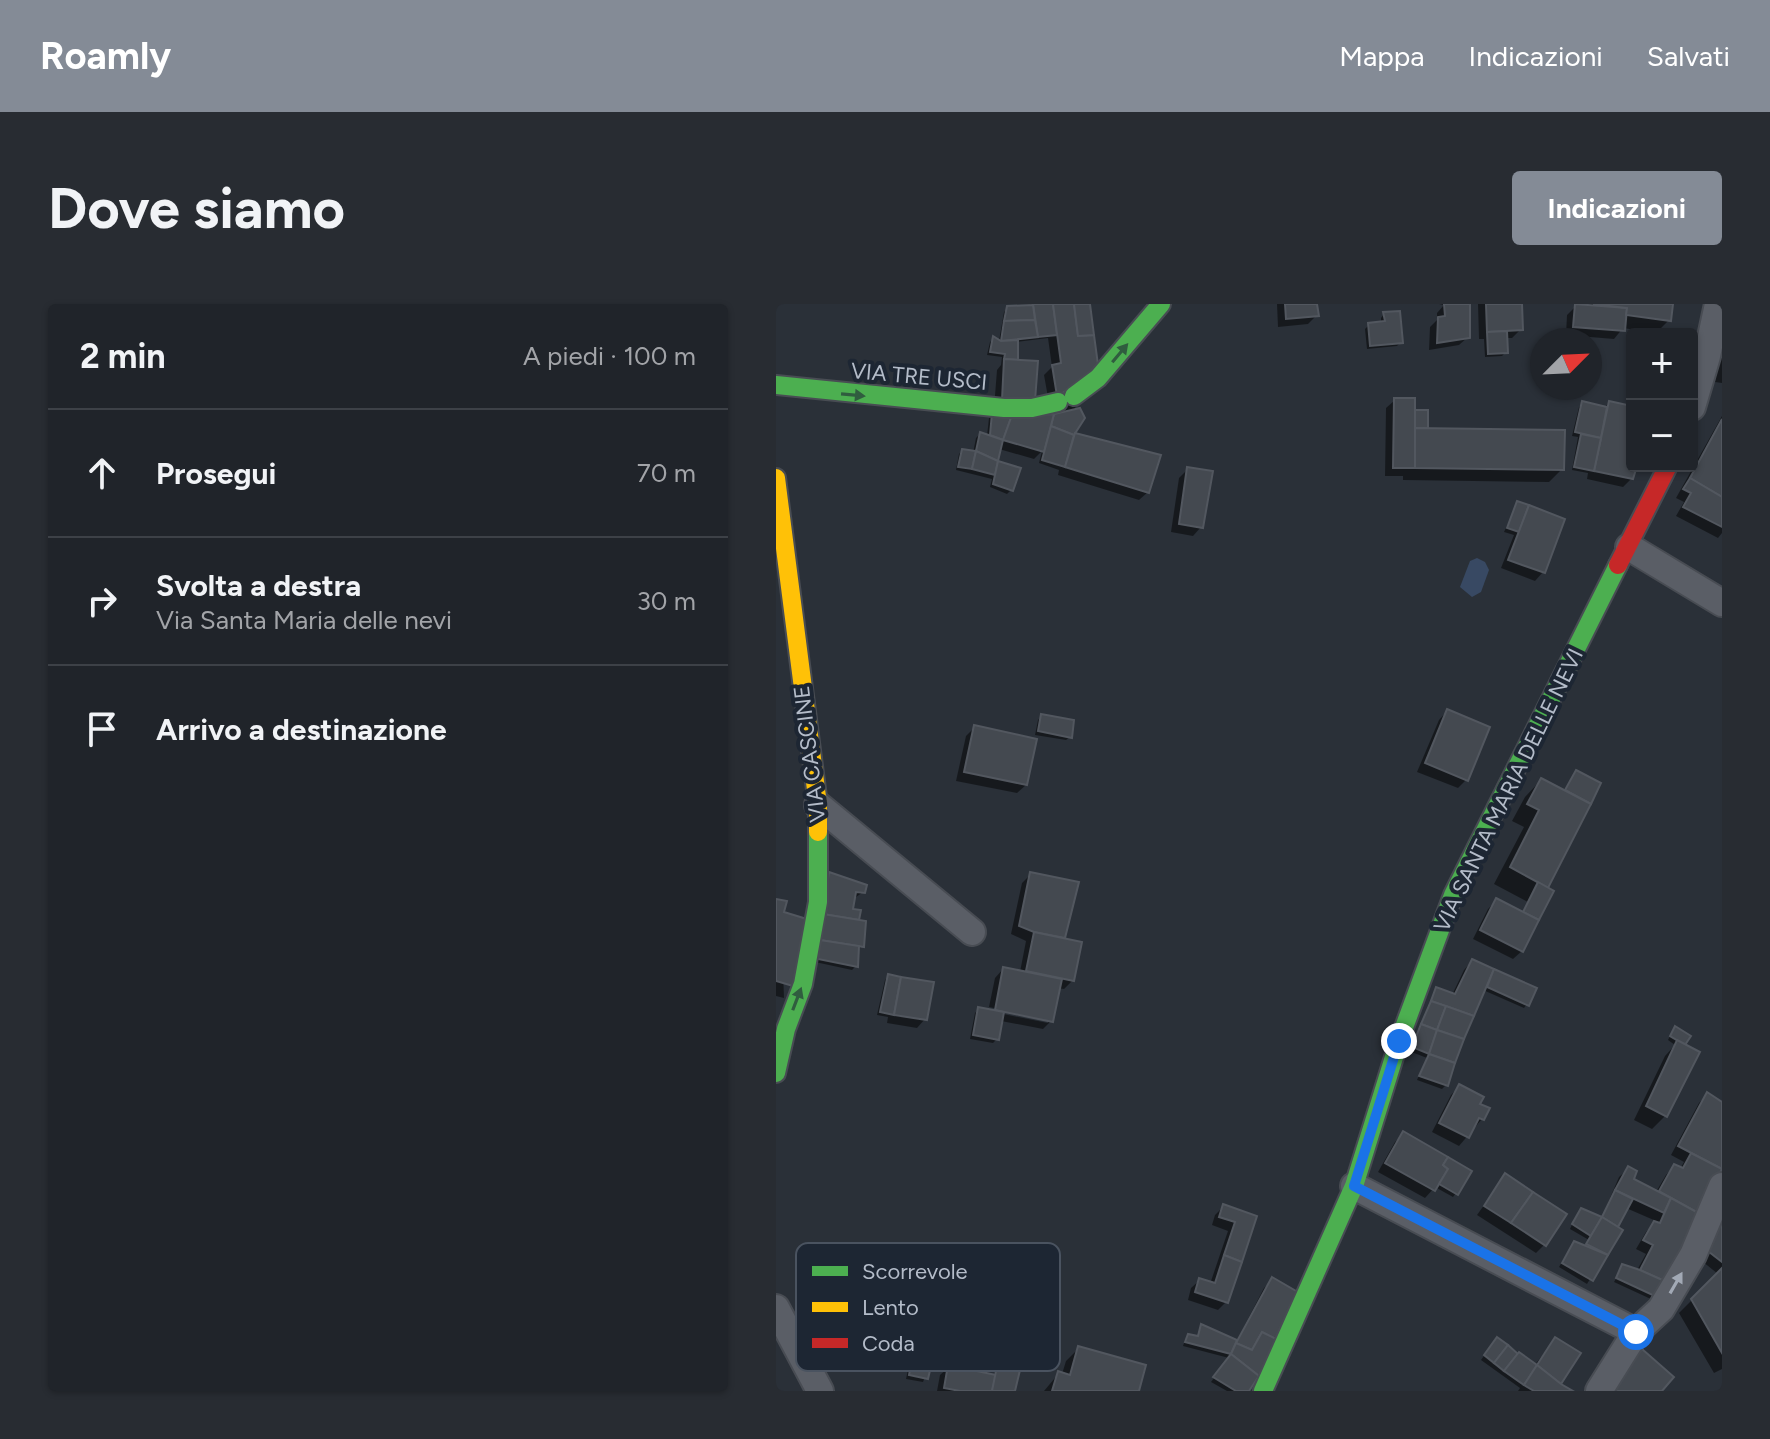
<!DOCTYPE html>
<html lang="it">
<head>
<meta charset="utf-8">
<style>
	:root { --surface:#20242a; --page:#282c32; --text:#f1f3f6; --muted:#a2a4a8; --line:#3d4147; --accent:#848b96 }
	body { margin:0; font-family:Figtree,sans-serif; background:var(--page); color:var(--text) }
	.controls { position:absolute; right:24px; top:24px; display:grid; overflow:hidden; border-radius:8px; box-shadow:0 2px 6px #0004 }
	.controls button { width:72px; height:72px; display:grid; place-items:center; padding:0; border:0; border-bottom:2px solid var(--line); background:var(--surface); color:var(--text); font:40px sans-serif }
	.compass { position:absolute; left:754px; top:24px; width:72px; height:72px; border-radius:50%; background:var(--surface); box-shadow:0 2px 6px #0004; rotate:66deg }
	.stop { position:absolute; width:24px; height:24px; margin:-18px; border:6px solid #1a73e8; border-radius:50%; background:#fff }
	.stop.end { background:#1a73e8; border-color:#fff; box-shadow:0 2px 8px #0008 }
	.list { margin:0; padding:0; list-style:none }
	h2 { display:flex; justify-content:space-between; align-items:center; height:104px; margin:0; padding:0 32px; font-size:34px }
	h2 small { font-size:26px; font-weight:400; color:var(--muted) }
	.list li { display:grid; grid-template-columns:52px 1fr auto; gap:24px; align-items:center; box-sizing:border-box; height:128px; padding:0 32px; border-top:2px solid var(--line) }
	.list b { display:block; font-size:30px; white-space:nowrap }
	.list p { margin:0; font-size:26px; white-space:nowrap; color:var(--muted) }
	.list em { font-size:26px; font-style:normal; color:var(--muted) }
	.icon { flex:none; width:44px; height:44px; fill:none; stroke:currentColor; stroke-width:2; stroke-linecap:round; stroke-linejoin:round }
	.map { position:relative; flex:none; width:946px; height:1087px; overflow:hidden; border-radius:8px }
	header { display:flex; align-items:center; gap:48px; box-sizing:border-box; height:112px; padding:0 40px; background:var(--accent); color:#fff }
	header strong { font-size:38px }
	nav { display:flex; gap:44px; margin-inline-start:auto; font-size:28px }
	.intro { display:flex; align-items:center; justify-content:space-between; box-sizing:border-box; height:192px; padding:0 48px }
	h1 { margin:0; font-size:56px }
	.button { padding:20px 36px; border-radius:8px; background:var(--accent); color:#fff; font-size:28px; font-weight:700 }
	main { display:flex; gap:48px; padding:0 48px }
	aside { flex:1; background:var(--surface); border-radius:8px; box-shadow:0 2px 6px #0004 }
	.map>svg:first-child { display:block }
</style>
</head>
<body>
<header>
<strong>Roamly</strong>
<nav><a>Mappa</a><a>Indicazioni</a><a>Salvati</a></nav>
</header>
<div class="intro"><h1>Dove siamo</h1><a class="button">Indicazioni</a></div>
<main>
<aside>
<h2>2 min<small>A piedi · 100 m</small></h2>
<ul class="list">
<li><svg class="icon" aria-label="ahead" viewBox="0 0 24 24"><path d="M12 20V5M6 11l6-6 6 6"/></svg><div><b>Prosegui</b></div><em>70 m</em></li>
<li><svg class="icon" aria-label="right" viewBox="0 0 24 24"><path d="M7 20v-9h11M14 6l5 5-5 5"/></svg><div><b>Svolta a destra</b><p>Via Santa Maria delle nevi</p></div><em>30 m</em></li>
<li><svg class="icon" aria-label="arrive" viewBox="0 0 24 24"><path d="M6 21V4h12l-3 4 3 4H6"/></svg><div><b>Arrivo a destinazione</b></div></li>
</ul>
</aside>
<div class="map">
<svg width="946" height="1087" viewBox="0 0 946 1087">
	<rect width="100%" height="100%" fill="#2a3038"/>
	<path fill="#384963" d="M701 254 709 258 713 266 705 288 696 293 684 283 694 257Z"/>
	<g fill="#0007">
		<path d="M254 0H312L296 130 383 153 372 188 363 196 282 171 283 166 263 159 266 147 258 155 223 145 219 159 235 186 231 190 214 183 216 175 180 166 183 150 186 147 197 149 200 134 204 130 211 132 213 114 273 99 268 71 276 63 272 34 240 38 238 58 260 59 218 104 221 66 225 61 226 53 211 51 214 38 218 35 223 37 228 8 232 4 254 3Z"/>
		<path d="M501 0H539L540 12 532 20 502 23Z"/>
		<path d="M663 0H692V33L683 41 653 46 654 23 661 16V9L668 1Z"/>
		<path d="M702 0H744L745 25 736 34H730V48L726 52 709 53 708 35H703Z"/>
		<path d="M807 0H895L893 16 880 29 847 24 838 35 790 31 791 11 800 2 807 3Z"/>
		<path d="M608 10 625 38 621 42 591 45 589 25 593 21 605 19V14Z"/>
		<path d="M946 31V79L939 78 940 73H936Z"/>
		<path d="M619 96 637 108 650 123 647 126 786 165 773 178 627 176V172H609L610 104Z"/>
		<path d="M833 99 856 104V162H859L856 174 847 183 811 175 812 169 796 166 802 133 796 132 803 103 807 100 828 104Z"/>
		<path d="M946 112V229L942 234 900 212 908 198 900 194Z"/>
		<path d="M412 165 425 223 417 232 395 228 403 174Z"/>
		<path d="M742 199 767 268 759 277 725 264 738 231 728 228Z"/>
		<path d="M671 407 690 476 682 484 641 468 663 416Z"/>
		<path d="M266 412 294 433 290 436 259 431 262 416Z"/>
		<path d="M198 424 250 481 241 489 180 477 190 432Z"/>
		<path d="M800 469 823 480 769 584 746 647 737 655 697 635 712 605 720 597 746 609 752 598 718 580 748 523 736 517 749 493 765 476 788 488Z"/>
		<path d="M255 570 300 580 287 636 297 676 288 685 282 684 275 717 267 725 225 717 221 735 217 739 194 735 199 709 203 705 272 719V715L213 703 219 674 227 665 244 668 250 637 235 630 246 579Z"/>
		<path d="M45 579 87 588 76 596 74 607 81 618 86 642 81 647 80 662 76 666 39 658Z"/>
		<path d="M0 597 5 610 8 694 0 692Z"/>
		<path d="M696 657 717 667 751 700 748 704 707 686 670 781 666 785 641 776 651 754 633 747 676 691 688 666Z"/>
		<path d="M112 672 149 715 141 724 111 719 112 713 101 711 109 676Z"/>
		<path d="M896 728 907 742 889 812 876 825 858 816 889 752 899 741 892 736Z"/>
		<path d="M683 783 701 801 706 815 683 842 656 828 675 791Z"/>
		<path d="M931 791 946 800V863L891 978 877 996 838 978 847 963 860 968 870 950 860 945 870 928 880 917 850 904 840 923 844 926 811 980 783 963 795 943 808 945 813 936 794 925 801 910 805 906 825 915 843 873 852 865 855 875 880 888 890 871 898 862 904 865 908 858 895 851 923 799Z"/>
		<path d="M628 830 680 889 677 893 659 883 649 894 602 868 619 838Z"/>
		<path d="M729 872 769 940 760 949 701 911Z"/>
		<path d="M448 902 479 913 450 998 442 1006 412 996 415 984 424 976 434 980 452 927 436 921 439 911Z"/>
		<path d="M946 902V1065L938 1069 903 1009 942 970 921 953Z"/>
		<path d="M497 976 471 1087H451L435 1078 453 1054 407 1042 409 1036 413 1032 420 1034 426 1023 460 1038 488 984Z"/>
		<path d="M779 1035 782 1081 793 1087H742L744 1084 705 1056 717 1039 758 1062Z"/>
		<path d="M303 1044 361 1087H268L283 1069 286 1070 290 1057Z"/>
		<path d="M138 1052 159 1062 152 1065 147 1078 130 1075 134 1056Z"/>
		<path d="M173 1063 217 1072 222 1064 237 1087H161L164 1071Z"/>
	</g>
	<g fill="#444950" stroke="#52575f" stroke-width="2">
		<path d="M277 0 281 31 262 33 257 0Z"/>
		<path d="M277 0H298L302 32 318 31 323 68 281 92 276 61 285 59Z"/>
		<path d="M298 0H314L318 31 302 32Z"/>
		<path d="M509 0H541L543 12 510 15Z"/>
		<path d="M668 0H694V34L661 39 662 13 669 12Z"/>
		<path d="M710 0H746L747 26 711 28Z"/>
		<path d="M799 0 851 4 849 27 797 23Z"/>
		<path d="M817 0H897L895 17 850 11 851 4Z"/>
		<path d="M257 1 259 16 228 17 231 2Z"/>
		<path d="M624 7 627 39 594 42 592 19 609 17 607 8Z"/>
		<path d="M259 16 262 33 225 37 228 17Z"/>
		<path d="M731 27 732 49 712 50 711 28Z"/>
		<path d="M217 32 225 37 242 36V56L228 55 229 50 214 48Z"/>
		<path d="M228 55 262 57 259 97 226 96Z"/>
		<path d="M618 94H639V164H617Z"/>
		<path d="M806 97 831 103 825 134 799 128Z"/>
		<path d="M833 97 856 102V162H861L857 175 818 167Z"/>
		<path d="M304 104 309 114 298 131 275 122 278 110Z"/>
		<rect x="639" y="106" width="13" height="18"/>
		<path d="M216 109 236 111 227 136 214 131Z"/>
		<path d="M278 110 268 148 227 136 236 111Z"/>
		<path d="M946 115V193L914 174Z"/>
		<path d="M275 122 298 131 289 163 266 156Z"/>
		<path d="M639 124 789 126 788 166 639 164Z"/>
		<path d="M204 128 227 136 222 157 200 147Z"/>
		<path d="M299 129 385 151 373 189 289 163Z"/>
		<path d="M805 130 825 134 818 167 798 163Z"/>
		<path d="M186 145 200 147 196 165 182 163Z"/>
		<path d="M200 147 222 157 219 171 196 165Z"/>
		<path d="M222 157 245 164 237 187 217 180Z"/>
		<path d="M411 163 437 167 427 224 403 220Z"/>
		<path d="M914 174 946 193V223L907 203 915 189 907 185Z"/>
		<path d="M741 197 753 201 743 228 731 224Z"/>
		<path d="M753 201 789 215 769 269 732 256Z"/>
		<path d="M671 405 714 423 692 477 649 459Z"/>
		<path d="M265 410 298 416 296 434 262 427Z"/>
		<path d="M198 421 261 435 251 481 188 468Z"/>
		<path d="M800 466 825 479 815 500 789 486Z"/>
		<path d="M765 474 815 500 772 584 734 563 763 506 751 500Z"/>
		<path d="M53 568 91 581 89 589 80 588 77 605 85 606 83 616 47 610Z"/>
		<path d="M254 568 303 578 289 634 258 628 243 622Z"/>
		<path d="M762 578 778 587 763 616 747 608Z"/>
		<path d="M720 594 763 616 747 648 704 626Z"/>
		<path d="M0 595 11 597 8 608 34 616 17 682 0 677Z"/>
		<path d="M47 610 90 617 88 643 44 636Z"/>
		<path d="M258 628 306 638 298 677 250 667Z"/>
		<path d="M44 636 83 642 82 663 42 655Z"/>
		<path d="M696 655 718 665 698 712 655 697 660 683 679 690Z"/>
		<path d="M227 663 286 675 277 718 219 706Z"/>
		<path d="M718 665 761 684 753 702 711 683Z"/>
		<path d="M112 670 125 673 118 711 104 708Z"/>
		<path d="M125 673 158 678 151 716 118 711Z"/>
		<path d="M655 697 670 702 661 726 645 720Z"/>
		<path d="M670 702 698 712 688 735 661 726Z"/>
		<path d="M202 703 228 708 223 736 197 731Z"/>
		<path d="M645 720 661 726 653 750 636 743Z"/>
		<path d="M899 722 915 732 909 741 894 732Z"/>
		<path d="M661 726 688 735 679 759 653 750Z"/>
		<path d="M901 736 924 748 891 813 870 802Z"/>
		<path d="M653 750 679 759 672 782 643 772Z"/>
		<path d="M683 780 708 793 704 800 714 804 708 816 703 814 693 834 663 819Z"/>
		<path d="M931 788 946 798V865L902 842Z"/>
		<path d="M627 827 672 853 667 861 672 865 659 887 609 859Z"/>
		<path d="M915 849 946 865 926 911 883 887 898 860 907 864Z"/>
		<path d="M672 853 696 867 682 891 663 880 672 865 667 861Z"/>
		<path d="M852 862 861 867 858 875 895 894 888 909 839 886Z"/>
		<path d="M729 869 757 888 735 919 708 902Z"/>
		<path d="M839 886 857 895 842 923 826 913Z"/>
		<path d="M757 888 791 910 770 942 735 919Z"/>
		<path d="M895 894 926 911 893 979 864 966 877 941 867 936 878 917 884 919Z"/>
		<path d="M447 900 481 912 466 958 448 951 459 918 443 913Z"/>
		<path d="M805 904 826 913 815 932 796 920Z"/>
		<path d="M826 913 847 926 832 951 810 940Z"/>
		<path d="M946 913V958L928 944Z"/>
		<path d="M798 937 832 951 817 977 786 959Z"/>
		<path d="M448 951 466 958 452 999 419 988 423 974 439 979Z"/>
		<path d="M846 960 864 966 893 979 883 994 840 974Z"/>
		<path d="M946 964V1049L915 995Z"/>
		<path d="M496 973 525 990 502 1036 486 1028 476 1046 460 1039Z"/>
		<path d="M425 1020 461 1036 455 1050 409 1038 412 1030 422 1032Z"/>
		<path d="M486 1028 502 1036 483 1072 455 1050 460 1039 476 1046Z"/>
		<path d="M721 1033 732 1041 718 1059 708 1051Z"/>
		<path d="M779 1033 805 1049 785 1080 761 1061Z"/>
		<path d="M732 1041 742 1050 728 1067 718 1059Z"/>
		<path d="M302 1042 370 1061 363 1087H276L282 1067 294 1071Z"/>
		<path d="M866 1045 898 1073 886 1087H833Z"/>
		<path d="M743 1048 761 1061 748 1081 728 1067Z"/>
		<path d="M137 1050 163 1055 161 1063 155 1062 152 1075 133 1071Z"/>
		<path d="M455 1050 483 1072 473 1087H460L437 1073Z"/>
		<path d="M172 1061 220 1071 216 1087H184L168 1084Z"/>
		<path d="M761 1061 785 1080 797 1087H758L748 1081Z"/>
		<path d="M221 1062 244 1066 239 1087H216Z"/>
	</g>
	<g fill="none" stroke-linecap="round" stroke-linejoin="round">
		<defs>
			<g id="street">
				<path d="M916 103 931 52 942 0"/>
				<path d="M853 243 946 299"/>
				<path d="M42 501 196 628"/>
				<path d="M578 882 860 1028"/>
				<path d="M0 1004 44 1087"/>
				<path d="M823 1087 860 1028 885 1005 917 951 946 882"/>
			</g>
			<g id="fast">
				<path d="M0 81 228 104H256L282 98"/>
				<path d="M298 92 322 74 385 0"/>
				<path d="M0 769 10 725 27 680 42 598V528"/>
				<path d="M487 1087 578 882 623 737 677 591 842 261"/>
			</g>
			<path id="slow" d="M0 174 42 501V528"/>
			<path id="jam" d="M842 261 892 162"/>
		</defs>
		<use href="#street" stroke="#484c53" stroke-width="30"/>
		<use href="#fast" stroke="#484c53" stroke-width="22"/>
		<use href="#slow" stroke="#484c53" stroke-width="22"/>
		<use href="#jam" stroke="#484c53" stroke-width="22"/>
		<use href="#street" stroke="#5a5e66" stroke-width="26"/>
		<use href="#fast" stroke="#4caf50" stroke-width="18"/>
		<use href="#slow" stroke="#ffc107" stroke-width="18"/>
		<use href="#jam" stroke="#c62828" stroke-width="18"/>
	</g>
	<defs><path id="oneway-solid" d="M-6-.8H1V-3.2L6.5 0L1 3.2V.8H-6Z" transform="scale(2)"/></defs>
	<g fill="#305d3f">
		<use href="#oneway-solid" transform="translate(344 49) rotate(-50)"/>
		<use href="#oneway-solid" transform="translate(77 91) rotate(5)"/>
		<use href="#oneway-solid" transform="translate(21 695) rotate(-69)"/>
	</g>
	<use fill="#a2a9b5" href="#oneway-solid" transform="translate(900 979) rotate(-60)"/>
	<g fill="none" stroke-linecap="round" stroke-linejoin="round">
		<path stroke="#1a73e8" stroke-width="10" d="M623 737 578 882 860 1028"/>
	</g>
	<g text-anchor="middle" stroke-width="8" stroke-linejoin="round" paint-order="stroke">
		<g font-size="22" fill="#b4bcc9" stroke="#1d2633">
			<text transform="translate(143 72) rotate(5)" y="8">VIA TRE USCI</text>
			<text transform="translate(33 450) rotate(-97)" y="8">VIA CASCINE</text>
			<text transform="translate(732 486) rotate(-64)" y="8">VIA SANTA MARIA DELLE NEVI</text>
		</g>
	</g>
	<rect x="20" y="939" width="264" height="128" rx="12" fill="#1d2633" stroke="#4a5360" stroke-width="2"/>
	<rect x="36" y="962" width="36" height="10" fill="#4caf50"/>
	<rect x="36" y="998" width="36" height="10" fill="#ffc107"/>
	<rect x="36" y="1034" width="36" height="10" fill="#c62828"/>
	<g font-size="22" fill="#b4bcc9">
		<text x="86" y="975">Scorrevole</text>
		<text x="86" y="1011">Lento</text>
		<text x="86" y="1047">Coda</text>
	</g>
</svg>
<div class="controls">
<button>+</button>
<button>−</button>
</div>
<svg class="compass" viewBox="-18 -18 36 36"><path d="M0-13l5 13h-10z" fill="#e53935"/><path d="M0 13l5-13h-10z" fill="#a2a4a8"/></svg>
<div class="stop" style="left:860px;top:1028px"></div>
<div class="stop end" style="left:623px;top:737px"></div>
</div>
</main>
</body>
</html>
